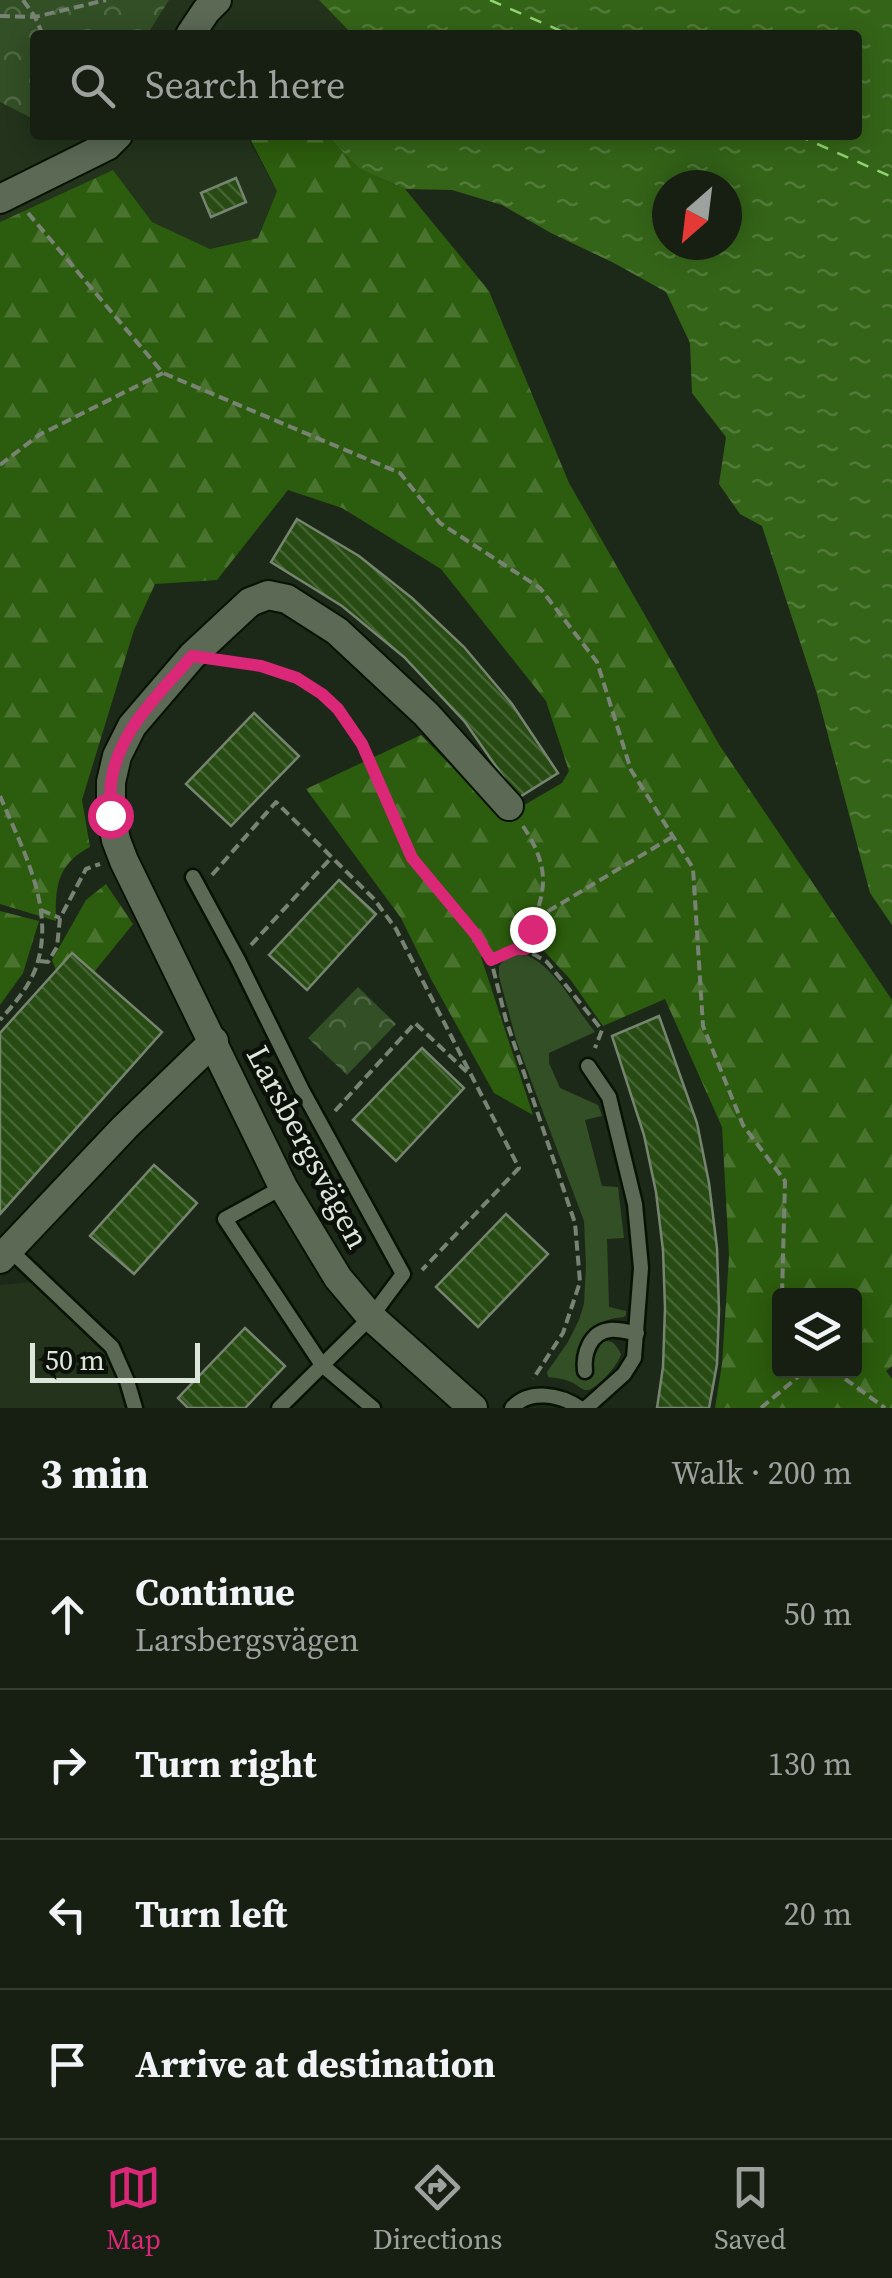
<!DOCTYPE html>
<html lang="en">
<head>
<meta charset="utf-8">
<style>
	:root { --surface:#161f12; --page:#232c20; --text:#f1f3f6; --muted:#9ea29f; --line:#353d32; --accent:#db2777 }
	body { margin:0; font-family:"Source Serif 4",serif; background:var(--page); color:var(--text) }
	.controls { position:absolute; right:30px; bottom:30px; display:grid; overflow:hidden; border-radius:10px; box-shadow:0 5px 25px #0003 }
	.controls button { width:90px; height:90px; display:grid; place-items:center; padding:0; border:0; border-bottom:2px solid var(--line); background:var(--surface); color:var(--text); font:50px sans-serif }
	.compass { position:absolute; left:652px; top:170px; width:90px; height:90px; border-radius:50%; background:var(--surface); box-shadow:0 5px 25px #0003; rotate:208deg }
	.scale { position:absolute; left:30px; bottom:25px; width:170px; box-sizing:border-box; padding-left:10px; border:5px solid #dde6da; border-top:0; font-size:28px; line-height:35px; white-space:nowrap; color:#dde6da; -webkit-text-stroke:8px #0b1008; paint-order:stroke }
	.stop { position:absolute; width:30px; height:30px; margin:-22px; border:8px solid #db2777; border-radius:50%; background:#fff }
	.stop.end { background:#db2777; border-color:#fff; box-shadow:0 2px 10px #0008 }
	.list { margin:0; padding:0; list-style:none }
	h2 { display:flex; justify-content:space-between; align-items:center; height:130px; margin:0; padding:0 40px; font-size:42px }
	h2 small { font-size:32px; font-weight:400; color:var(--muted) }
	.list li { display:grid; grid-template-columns:65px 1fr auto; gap:30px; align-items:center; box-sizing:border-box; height:150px; padding:0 40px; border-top:2px solid var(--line) }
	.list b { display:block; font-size:38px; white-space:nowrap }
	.list p { margin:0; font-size:32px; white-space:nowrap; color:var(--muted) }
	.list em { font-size:32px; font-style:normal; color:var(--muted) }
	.icon { flex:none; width:55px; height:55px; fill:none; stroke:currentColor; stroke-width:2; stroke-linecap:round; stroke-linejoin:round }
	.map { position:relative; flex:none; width:892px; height:1408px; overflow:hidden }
	.search { position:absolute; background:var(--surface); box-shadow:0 5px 25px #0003; left:30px; right:30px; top:30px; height:110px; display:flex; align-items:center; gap:25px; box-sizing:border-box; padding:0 35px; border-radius:10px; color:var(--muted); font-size:38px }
	.sheet { height:730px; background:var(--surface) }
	nav { display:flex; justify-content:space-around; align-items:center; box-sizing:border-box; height:140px; border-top:2px solid var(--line); background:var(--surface); font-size:28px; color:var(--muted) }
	nav a { display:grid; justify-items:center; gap:5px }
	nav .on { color:var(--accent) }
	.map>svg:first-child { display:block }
</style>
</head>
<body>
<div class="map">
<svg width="892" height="1408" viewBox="0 0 892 1408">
	<defs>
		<pattern id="forest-firs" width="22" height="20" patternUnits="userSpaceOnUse" patternTransform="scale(2.5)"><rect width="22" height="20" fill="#2c5c0d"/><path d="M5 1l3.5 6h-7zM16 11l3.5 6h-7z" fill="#4a7330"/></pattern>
		<pattern id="park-crowns" width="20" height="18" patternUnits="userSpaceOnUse" patternTransform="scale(2.5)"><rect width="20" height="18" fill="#334f26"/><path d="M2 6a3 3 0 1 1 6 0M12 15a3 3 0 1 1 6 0" fill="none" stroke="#506845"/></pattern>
		<pattern id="water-ripples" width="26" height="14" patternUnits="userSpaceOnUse" patternTransform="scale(2.5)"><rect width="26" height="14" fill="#346418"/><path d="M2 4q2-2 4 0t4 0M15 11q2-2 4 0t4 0" fill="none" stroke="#517a39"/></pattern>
		<pattern id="building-back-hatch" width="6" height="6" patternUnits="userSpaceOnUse" patternTransform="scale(2.5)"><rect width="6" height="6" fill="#274b12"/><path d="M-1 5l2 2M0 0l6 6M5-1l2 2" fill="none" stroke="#466534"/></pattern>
	</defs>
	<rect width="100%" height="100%" fill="#1d2918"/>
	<g fill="#23331c">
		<path d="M169 0H319L353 35H147Z"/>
		<path d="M0 102 35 120V135H246L277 191 258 238 210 249 152 222 113 170 0 222Z"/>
		<path d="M31 1282 107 1353 118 1375 128 1408H0V1285Z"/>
	</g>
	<path fill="#334f26" d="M523 953C558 969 572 1004 595 1032L549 1053V1063L560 1088 598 1105 602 1116 585 1120 602 1186 618 1187 624 1238 607 1239 609 1307 626 1311V1315L624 1317C593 1319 575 1338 579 1371 592 1358 605 1322 621 1354 619 1364 598 1388 588 1390 582 1391 578 1385 573 1383 566 1379 556 1378 548 1377L547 1372 568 1342 579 1320 584 1304 586 1265 584 1221 517 1043 499 976V966C506 958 513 954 523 953Z"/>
	<g fill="url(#forest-firs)" fill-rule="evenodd">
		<path d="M248 135H327L359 169 405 189 489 291 569 483 720 746 892 1000V1366L886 1371 892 1379V1408H715L722 1364 729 1256 722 1127 665 999 603 1026 570 979 532 938 481 957 533 1115 494 1093 431 979 401 918 306 789 421 735 502 818 562 783 569 771 546 701 441 569 342 508 288 490 217 580 155 584 134 630 82 800 90 847C57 864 55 887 56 921L0 904V222L113 170 152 222 210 249 258 238 277 191ZM780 1296H854V1370H780Z"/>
		<path d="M106 884 133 924 94 972 72 953 56 970 52 960 86 900Z"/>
		<path d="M0 911 39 921 23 973 0 1005Z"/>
	</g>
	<g fill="url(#park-crowns)">
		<path d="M0 0H169L147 35H35V120L0 102Z"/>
		<path d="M358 987 396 1024 347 1075 308 1038Z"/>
	</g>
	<path fill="url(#water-ripples)" fill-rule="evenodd" d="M319 0H892V925L870 893 817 694 762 526 740 514 719 484 726 437 692 393 690 343 666 292 614 263 551 233 502 205 452 190 405 189 359 169 327 135H857V35H353ZM667 185H727V245H667Z"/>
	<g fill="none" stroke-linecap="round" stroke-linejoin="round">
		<g stroke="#92d572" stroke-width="2.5" stroke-dasharray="12 10" stroke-linecap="butt">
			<path d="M490 0 570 35"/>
			<path d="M797 135 892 177"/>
		</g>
	</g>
	<g fill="url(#building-back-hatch)" stroke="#768570" stroke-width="2.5">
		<path d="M236 178 246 202 211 217 201 193Z"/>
		<path d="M297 519 359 556 412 598 464 647 512 704 558 773 518 798 465 722 404 657 342 606 271 562Z"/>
		<path d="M254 713 299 756 231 826 186 784Z"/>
		<path d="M339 880 376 914 307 990 269 955Z"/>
		<path d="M72 953 162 1032 0 1214V1033Z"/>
		<path d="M659 1016 697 1123 709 1183 717 1248 719 1310 717 1364 709 1408H657L663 1367 665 1308 663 1250 656 1192 644 1135 612 1036Z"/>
		<path d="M422 1048 464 1088 396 1161 353 1120Z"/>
		<path d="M154 1165 197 1203 134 1274 90 1236Z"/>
		<path d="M506 1214 548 1254 478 1327 436 1287Z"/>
		<path d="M245 1328 285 1366 245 1408H188L178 1398Z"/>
	</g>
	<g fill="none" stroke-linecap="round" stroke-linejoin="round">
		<defs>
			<g id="service">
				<path d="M193 877 238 960 302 1090 403 1274 371 1317 279 1408"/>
				<path d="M283 1187 225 1219 322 1365 373 1408"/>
				<path d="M9 1249 112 1347 127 1381 135 1408"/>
				<path d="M585 1371C583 1354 590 1332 610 1330 618 1329 628 1332 637 1333"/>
				<path d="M512 1408C529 1389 560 1394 580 1408"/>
				<path d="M586 1408 624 1374 634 1358 641 1268 635 1204 609 1097 588 1066"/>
			</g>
			<g id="minor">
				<path d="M190 35 206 11 217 0"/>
				<path d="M0 199 107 146 118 135"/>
				<path d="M0 1259 125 1127 214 1041"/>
				<path d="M473 1408 371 1317 338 1278 283 1187 124 861 116 840 111 815V782L117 756 132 726 192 656 250 602 268 595 287 599 337 631 426 714 509 806"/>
			</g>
		</defs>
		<use href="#service" stroke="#071203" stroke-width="19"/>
		<use href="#minor" stroke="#071203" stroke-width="32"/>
		<g stroke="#788374" stroke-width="4" stroke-dasharray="10 5" stroke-linecap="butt">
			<path d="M23 0 35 17 43 35"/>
			<path d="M0 16 35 17 106 0"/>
			<path d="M28 213 163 373 400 473 440 523 540 588 597 662 631 770 693 868 703 1026 743 1125 785 1181 782 1296"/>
			<path d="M0 465 39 435 163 373"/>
			<path d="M221 661 261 666 297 678 322 694 338 709 362 744 412 858 476 935 491 960 506 1020 575 1223 580 1282 563 1333 533 1379"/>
			<path d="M0 796C21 846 54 905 38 961 32 984 15 1003 0 1020"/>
			<path d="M523 826C556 877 542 895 525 948"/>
			<path d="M212 875 276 802 374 899 396 929 519 1168 422 1270"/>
			<path d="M41 910 60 918"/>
			<path d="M535 919 672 837"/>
			<path d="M251 945 332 857"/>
			<path d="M491 960 516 949H525L547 962 602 1030 595 1048"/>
			<path d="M40 961 48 962 57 947 60 918 86 869 100 864"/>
			<path d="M335 1111 415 1023 467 1072"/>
			<path d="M833 1370 885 1408"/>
			<path d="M761 1408 806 1370"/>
		</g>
		<use href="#service" stroke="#5b6955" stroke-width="14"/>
		<use href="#minor" stroke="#5b6955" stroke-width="28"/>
	</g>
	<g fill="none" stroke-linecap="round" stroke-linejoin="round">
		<path stroke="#db2777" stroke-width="12" d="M110 815C111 804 110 793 111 783 118 731 159 694 192 656L261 666 297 678 322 694 338 709 362 744 412 858 476 935 491 960 516 949H525L532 929"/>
	</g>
	<g text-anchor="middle" stroke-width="9" stroke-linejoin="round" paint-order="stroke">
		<g font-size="32" fill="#dde6da" stroke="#0b1008">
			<text transform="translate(308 1147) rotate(62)" y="11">Larsbergsvägen</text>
		</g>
	</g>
</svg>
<div class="controls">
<button><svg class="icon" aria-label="layers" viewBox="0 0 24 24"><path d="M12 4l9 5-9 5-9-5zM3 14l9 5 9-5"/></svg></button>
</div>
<svg class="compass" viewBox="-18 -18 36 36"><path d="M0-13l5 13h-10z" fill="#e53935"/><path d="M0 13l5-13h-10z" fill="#9ea29f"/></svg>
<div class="scale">50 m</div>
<div class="stop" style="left:110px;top:815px"></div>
<div class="stop end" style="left:532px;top:929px"></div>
<div class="search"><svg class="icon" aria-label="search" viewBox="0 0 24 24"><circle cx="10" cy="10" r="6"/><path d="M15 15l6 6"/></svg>Search here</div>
</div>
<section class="sheet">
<h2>3 min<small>Walk · 200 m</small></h2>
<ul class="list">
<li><svg class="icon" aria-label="ahead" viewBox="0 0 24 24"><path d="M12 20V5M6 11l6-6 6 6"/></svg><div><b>Continue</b><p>Larsbergsvägen</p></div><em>50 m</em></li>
<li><svg class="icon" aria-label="right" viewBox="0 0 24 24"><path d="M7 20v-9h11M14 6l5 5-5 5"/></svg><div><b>Turn right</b></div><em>130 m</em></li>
<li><svg class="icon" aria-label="left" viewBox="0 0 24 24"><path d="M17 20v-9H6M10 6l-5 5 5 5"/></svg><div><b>Turn left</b></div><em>20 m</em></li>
<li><svg class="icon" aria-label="arrive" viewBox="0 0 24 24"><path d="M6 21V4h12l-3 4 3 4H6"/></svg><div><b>Arrive at destination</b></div></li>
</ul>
</section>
<nav>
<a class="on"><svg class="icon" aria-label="map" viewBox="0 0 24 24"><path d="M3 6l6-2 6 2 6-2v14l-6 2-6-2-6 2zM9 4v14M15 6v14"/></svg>Map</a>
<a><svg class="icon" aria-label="directions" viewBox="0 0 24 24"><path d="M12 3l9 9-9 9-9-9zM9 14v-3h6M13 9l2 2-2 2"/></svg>Directions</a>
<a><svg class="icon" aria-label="saved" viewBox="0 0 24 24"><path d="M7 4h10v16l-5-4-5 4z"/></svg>Saved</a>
</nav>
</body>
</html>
